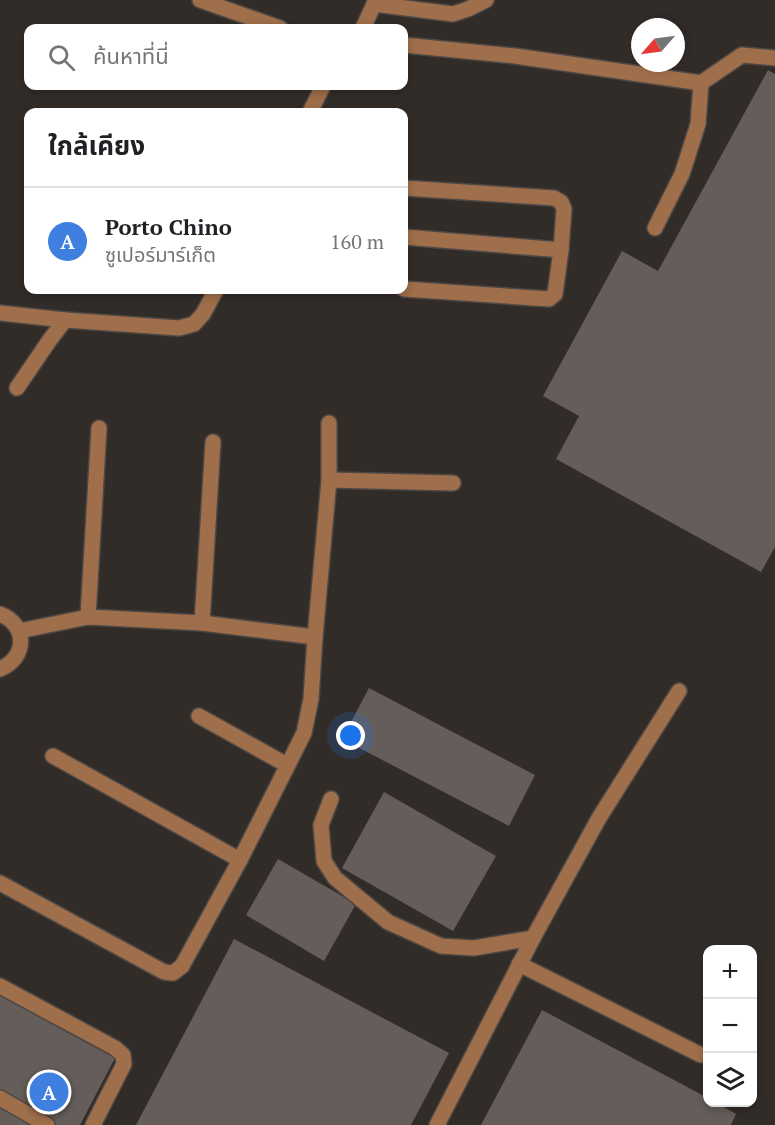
<!DOCTYPE html>
<html lang="th">
<head>
<meta charset="utf-8">
<style>
	:root { --surface:#fff; --page:#f2f2f2; --text:#202124; --muted:#757577; --line:#e0e0e0; --accent:#ea580c }
	body { margin:0; font-family:"PT Serif","Noto Sans Thai",serif; background:var(--page); color:var(--text) }
	.controls { position:absolute; right:18px; bottom:18px; display:grid; overflow:hidden; border-radius:12px; box-shadow:0 3px 9px #0003 }
	.controls button { width:54px; height:54px; display:grid; place-items:center; padding:0; border:0; border-bottom:2px solid var(--line); background:var(--surface); color:var(--text); font:30px sans-serif }
	.compass { position:absolute; left:631px; top:18px; width:54px; height:54px; border-radius:50%; background:var(--surface); box-shadow:0 3px 9px #0003; rotate:242deg }
	.you { position:absolute; left:351px; top:736px; width:21px; height:21px; margin:-15px; border:4px solid #fff; border-radius:50%; background:#1a73e8; box-shadow:0 0 0 9px #1a73e833 }
	.badge { display:grid; place-items:center; width:39px; height:39px; border-radius:50%; background:var(--accent); color:#fff; font-size:20px; font-weight:700 }
	.pin { position:absolute; translate:-50% -50%; border:3px solid #fff; box-shadow:0 2px 6px #0006 }
	.list { margin:0; padding:0; list-style:none }
	h2 { display:flex; justify-content:space-between; align-items:center; height:78px; margin:0; padding:0 24px; font-size:26px }
	h2 small { font-size:20px; font-weight:400; color:var(--muted) }
	.list li { display:grid; grid-template-columns:39px 1fr auto; gap:18px; align-items:center; box-sizing:border-box; height:108px; padding:0 24px; border-top:2px solid var(--line) }
	.list b { display:block; font-size:22px; white-space:nowrap }
	.list p { margin:0; font-size:20px; white-space:nowrap; color:var(--muted) }
	.list em { font-size:20px; font-style:normal; color:var(--muted) }
	.icon { flex:none; width:33px; height:33px; fill:none; stroke:currentColor; stroke-width:2; stroke-linecap:round; stroke-linejoin:round }
	.map { position:relative; flex:none; width:775px; height:1125px; overflow:hidden }
	.search { position:absolute; background:var(--surface); box-shadow:0 3px 9px #0003; left:24px; top:24px; width:384px; height:66px; display:flex; align-items:center; gap:15px; box-sizing:border-box; padding:0 21px; border-radius:12px; color:var(--muted); font-size:22px }
	.panel { position:absolute; background:var(--surface); box-shadow:0 3px 9px #0003; left:24px; top:108px; width:384px; height:186px; border-radius:12px }
	.map>svg:first-child { display:block }
</style>
</head>
<body>
<div class="map">
<svg width="775" height="1125" viewBox="0 0 775 1125">
	<rect width="100%" height="100%" fill="#322c29"/>
	<g fill="#645d59">
		<path d="M768 70 775 74V547L761 572 556 459 579 416 543 396 622 251 658 271Z"/>
		<path d="M369 688 535 775 509 826 342 739Z"/>
		<path d="M384 792 496 856 453 931 342 868Z"/>
		<path d="M278 859 356 904 324 961 246 915Z"/>
		<path d="M234 939 449 1053 411 1125H136Z"/>
		<path d="M0 995 115 1058 80 1125H0Z"/>
		<path d="M542 1010 708 1098V1102H715L736 1114 731 1125H481Z"/>
	</g>
	<g fill="none" stroke-linecap="round" stroke-linejoin="round">
		<defs>
			<g id="minor">
				<path d="M200 0 280 28"/>
				<path d="M374 4 453 14 468 9 486 0"/>
				<path d="M363 28 376 0"/>
				<path d="M404 45 515 56 701 83 742 55 775 58"/>
				<path d="M310 112 323 86"/>
				<path d="M404 188 554 198 561 202 564 209 561 250 555 294 549 299 404 289"/>
				<path d="M655 228 682 174 698 124 701 83"/>
				<path d="M404 237 561 250"/>
				<path d="M0 313 65 320"/>
				<path d="M17 388 49 341 65 320 179 328 194 324 203 314 216 290"/>
				<path d="M329 423V480"/>
				<path d="M0 614C28 625 27 658 0 669"/>
				<path d="M88 617 99 428"/>
				<path d="M202 623 213 442"/>
				<path d="M315 637 329 480 453 483"/>
				<path d="M199 716 287 765"/>
				<path d="M53 756 240 860"/>
				<path d="M331 799 321 825 324 861 335 878 388 922 441 946 474 948 533 938"/>
				<path d="M0 883 164 972 173 973 182 966 240 860 304 733 311 699 315 637 202 623 88 617 19 631"/>
				<path d="M519 964 701 1055"/>
				<path d="M0 986 115 1048 123 1055 124 1064 93 1125"/>
				<path d="M0 1098 47 1125"/>
				<path d="M437 1125 533 938 599 818 679 691"/>
			</g>
		</defs>
		<use href="#minor" stroke="#4d4744" stroke-width="18"/>
		<use href="#minor" stroke="#9f6e4a" stroke-width="15"/>
	</g>
</svg>
<div class="controls">
<button>+</button>
<button>−</button>
<button><svg class="icon" aria-label="layers" viewBox="0 0 24 24"><path d="M12 4l9 5-9 5-9-5zM3 14l9 5 9-5"/></svg></button>
</div>
<svg class="compass" viewBox="-18 -18 36 36"><path d="M0-13l5 13h-10z" fill="#e53935"/><path d="M0 13l5-13h-10z" fill="#757577"/></svg>
<div class="you"></div>
<div class="pin badge" style="left:49px;top:1092px;background:#3f7fe0">A</div>
<div class="search"><svg class="icon" aria-label="search" viewBox="0 0 24 24"><circle cx="10" cy="10" r="6"/><path d="M15 15l6 6"/></svg>ค้นหาที่นี่</div>
<section class="panel">
<h2>ใกล้เคียง<small></small></h2>
<ul class="list">
<li><span class="badge" style="background:#3f7fe0">A</span><div><b>Porto Chino</b><p>ซูเปอร์มาร์เก็ต</p></div><em>160 m</em></li>
</ul>
</section>
</div>
</body>
</html>
